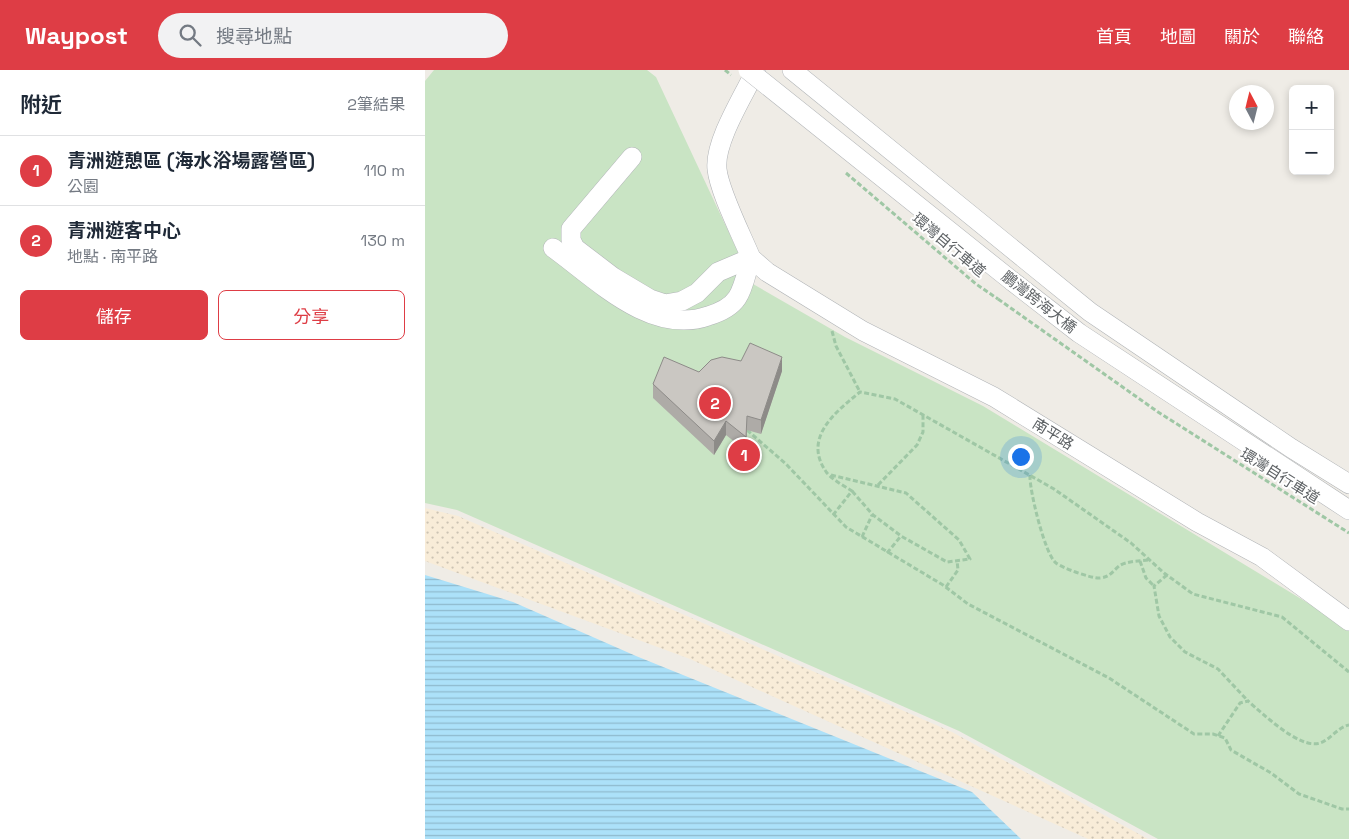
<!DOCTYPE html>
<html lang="zh-TW">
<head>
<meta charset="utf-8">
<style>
	:root { --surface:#fff; --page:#f2f2f3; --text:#1f2937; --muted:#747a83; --line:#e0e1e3; --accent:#de3d45 }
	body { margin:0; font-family:"Space Grotesk","Noto Sans TC",sans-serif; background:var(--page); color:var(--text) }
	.controls { position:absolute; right:15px; top:15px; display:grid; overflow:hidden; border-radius:8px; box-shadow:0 2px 8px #0003 }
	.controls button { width:45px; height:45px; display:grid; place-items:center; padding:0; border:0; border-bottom:1px solid var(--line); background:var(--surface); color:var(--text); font:25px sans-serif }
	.compass { position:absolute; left:804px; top:15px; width:45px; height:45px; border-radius:50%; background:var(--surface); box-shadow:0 2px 8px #0003; rotate:353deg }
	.you { position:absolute; left:595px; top:386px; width:18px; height:18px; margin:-12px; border:4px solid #fff; border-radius:50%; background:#1a73e8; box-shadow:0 0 0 8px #1a73e833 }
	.badge { display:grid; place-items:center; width:32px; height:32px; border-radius:50%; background:var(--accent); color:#fff; font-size:16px; font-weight:700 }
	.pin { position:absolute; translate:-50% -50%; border:2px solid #fff; box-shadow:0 1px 5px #0006 }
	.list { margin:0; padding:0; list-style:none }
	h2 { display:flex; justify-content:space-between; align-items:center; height:65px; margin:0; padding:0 20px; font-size:21px }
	h2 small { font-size:16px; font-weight:400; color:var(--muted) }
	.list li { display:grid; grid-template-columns:32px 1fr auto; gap:15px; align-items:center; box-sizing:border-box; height:70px; padding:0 20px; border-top:1px solid var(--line) }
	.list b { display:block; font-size:19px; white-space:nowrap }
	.list p { margin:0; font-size:16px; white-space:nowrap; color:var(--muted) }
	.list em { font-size:16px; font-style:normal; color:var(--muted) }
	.actions { display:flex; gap:10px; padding:15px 20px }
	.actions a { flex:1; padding:11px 0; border:1px solid var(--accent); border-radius:8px; text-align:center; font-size:18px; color:var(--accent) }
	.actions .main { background:var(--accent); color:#fff }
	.icon { flex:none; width:28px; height:28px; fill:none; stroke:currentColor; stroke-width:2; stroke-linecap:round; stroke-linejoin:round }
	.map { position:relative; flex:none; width:924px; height:769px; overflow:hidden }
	header { display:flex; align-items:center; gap:30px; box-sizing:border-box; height:70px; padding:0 25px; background:var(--accent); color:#fff }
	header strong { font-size:24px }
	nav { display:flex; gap:28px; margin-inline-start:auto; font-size:18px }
	.search { width:350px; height:45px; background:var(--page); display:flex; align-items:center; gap:12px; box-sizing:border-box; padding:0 18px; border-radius:28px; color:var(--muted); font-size:19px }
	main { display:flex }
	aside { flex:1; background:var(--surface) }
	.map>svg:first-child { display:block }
</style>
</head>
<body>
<header>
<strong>Waypost</strong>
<div class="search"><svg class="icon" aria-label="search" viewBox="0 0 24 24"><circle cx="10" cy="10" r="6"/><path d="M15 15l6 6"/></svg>搜尋地點</div>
<nav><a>首頁</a><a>地圖</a><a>關於</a><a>聯絡</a></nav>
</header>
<main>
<aside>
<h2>附近<small>2筆結果</small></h2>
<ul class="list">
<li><span class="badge">1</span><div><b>青洲遊憩區 (海水浴場露營區)</b><p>公園</p></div><em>110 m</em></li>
<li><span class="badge">2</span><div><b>青洲遊客中心</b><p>地點 · 南平路</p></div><em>130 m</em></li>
</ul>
<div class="actions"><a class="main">儲存</a><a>分享</a></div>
</aside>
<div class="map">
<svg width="924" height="769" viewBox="0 0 924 769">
	<defs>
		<pattern id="sand-dots" width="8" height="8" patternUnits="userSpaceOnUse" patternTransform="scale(1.25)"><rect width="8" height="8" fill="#f8ecd8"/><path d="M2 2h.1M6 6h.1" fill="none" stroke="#ccc3b3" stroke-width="1.8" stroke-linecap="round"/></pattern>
		<pattern id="water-rules" width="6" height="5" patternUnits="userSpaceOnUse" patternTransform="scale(1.25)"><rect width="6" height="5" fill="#ace1f9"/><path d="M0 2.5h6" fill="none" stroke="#8fbacd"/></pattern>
	</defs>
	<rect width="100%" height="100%" fill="#efece6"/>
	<path fill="url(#sand-dots)" d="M0 438 33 446 527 662 723 769H663L265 589 0 491Z"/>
	<path fill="#c9e4c4" d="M9 0H222L231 7 328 214 420 267 558 336 924 558V769H733L534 661 32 440 0 433V11Z"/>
	<path fill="url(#water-rules)" d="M0 505 88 532 211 586 547 722 596 769H0Z"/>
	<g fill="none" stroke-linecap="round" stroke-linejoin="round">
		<defs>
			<g id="minor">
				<path d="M367 0 665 242 866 378 924 414"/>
				<path d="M207 87 146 159V170L150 178 188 207 225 229 240 234 257 231 272 223 293 202 326 188"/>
				<path d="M128 178C171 209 226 266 283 246 293 243 306 237 312 228 319 218 322 200 326 188 317 166 294 121 292 99 289 72 319 25 331 0"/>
				<path d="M326 188 342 202 438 261 569 327 772 452 837 487 924 551"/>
				<path d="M587 211 654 263 924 440"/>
			</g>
		</defs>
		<use href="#minor" stroke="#b1b4b7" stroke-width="20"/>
		<g stroke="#9fc7a5" stroke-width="3" stroke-dasharray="5 2.5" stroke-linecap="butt">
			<path d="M573 229 733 342 924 463"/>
			<path d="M407 261 411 276 435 322"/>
			<path d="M322 360 361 394 421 457 518 515 543 534 684 608 769 664H788L800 668 806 680 846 703 874 724 917 739H924"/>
			<path d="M406 405 481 423 534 470 545 489 522 492 476 466 448 445 427 421"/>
			<path d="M605 405C604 419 620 485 631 493 637 498 668 509 675 508 685 507 687 502 694 496 701 491 716 491 724 490"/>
			<path d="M453 415 492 375 498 362V344"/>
			<path d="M408 445 427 421C419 416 408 410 402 403 377 369 409 343 435 322L470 329 629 419 706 473 739 503 768 524 857 547 924 602"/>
			<path d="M437 467 447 445"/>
			<path d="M462 483 476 466"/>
			<path d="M715 491 721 508 729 516"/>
			<path d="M742 505 729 516 734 546 745 567 760 582 793 599 823 631"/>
			<path d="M521 517 533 500 532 490"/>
			<path d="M793 666 815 633 823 631C837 643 875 680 895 673 905 670 913 657 924 655"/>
		</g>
		<use href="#minor" stroke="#fff" stroke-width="19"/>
		<defs>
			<path id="minor-bridge" d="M323 0 587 211"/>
		</defs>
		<use href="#minor-bridge" stroke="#b1b4b7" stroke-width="20" stroke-linecap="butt"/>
		<g stroke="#9fc7a5" stroke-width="3" stroke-dasharray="5 2.5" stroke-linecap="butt">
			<path d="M300 0 306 5"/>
			<path d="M421 103 551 214 573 229"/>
		</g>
		<use href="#minor-bridge" stroke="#fff" stroke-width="19"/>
	</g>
	<path fill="#aeaba7" d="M316 291 357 301 336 364 322 360 321 381 301 365 289 385 228 328V314Z"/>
	<g fill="#8d8b88">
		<path d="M357 287V301L336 364V350Z"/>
		<path d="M301 351V365L289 385V371Z"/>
	</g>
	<path fill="#cac7c2" stroke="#8d8b88" d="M325 273 357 287 336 350 322 346 321 367 301 351 289 371 228 314 239 287 274 302 286 290 297 287 316 291Z"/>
	<g text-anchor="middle" stroke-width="4" stroke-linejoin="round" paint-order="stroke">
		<g font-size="15" fill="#5e6265" stroke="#fff">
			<text transform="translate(524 175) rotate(40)" y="5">環灣自行車道</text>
			<text transform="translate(614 232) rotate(38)" y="5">鵬灣跨海大橋</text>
			<text transform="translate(628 364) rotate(32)" y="5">南平路</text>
			<text transform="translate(855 406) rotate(32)" y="5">環灣自行車道</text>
		</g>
	</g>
</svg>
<div class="controls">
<button>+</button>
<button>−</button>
</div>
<svg class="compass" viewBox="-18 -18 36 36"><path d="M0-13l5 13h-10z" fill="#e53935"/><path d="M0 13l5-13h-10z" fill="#747a83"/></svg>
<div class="you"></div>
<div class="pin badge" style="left:319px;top:385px">1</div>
<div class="pin badge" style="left:290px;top:333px">2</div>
</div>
</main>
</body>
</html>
